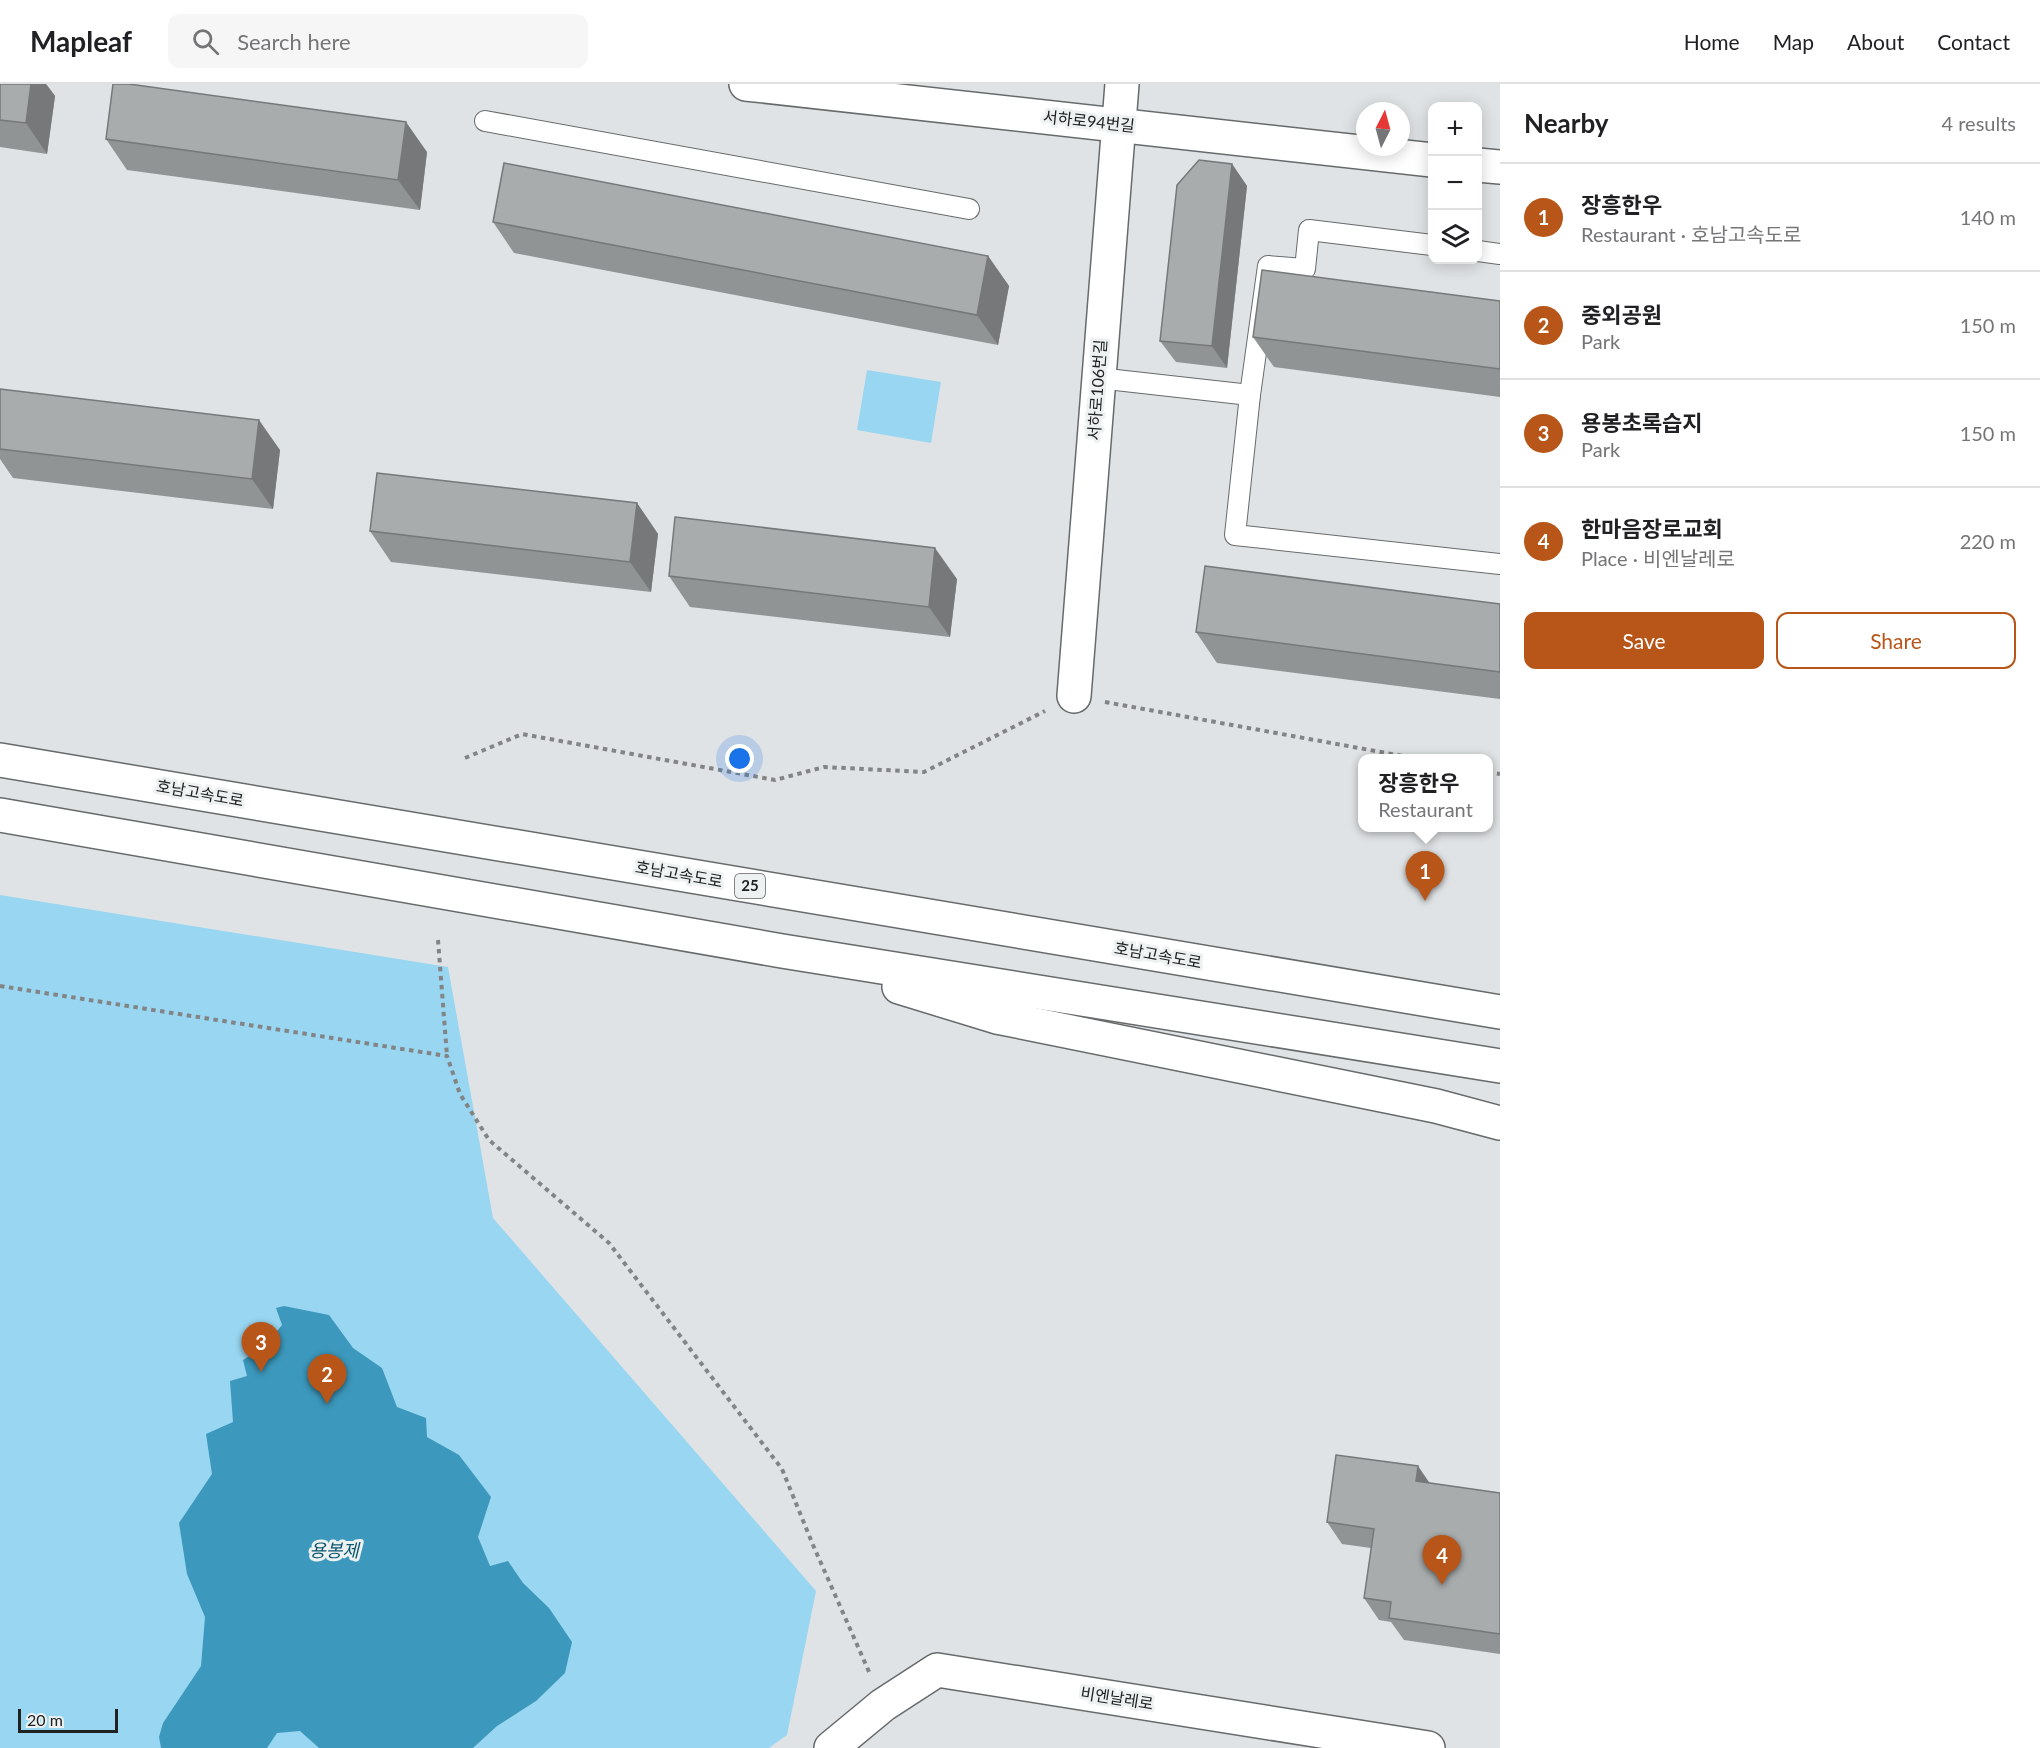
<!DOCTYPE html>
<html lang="en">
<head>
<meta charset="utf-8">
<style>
	:root { --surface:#fff; --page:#f6f6f6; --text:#202124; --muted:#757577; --line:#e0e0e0; --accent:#b75618 }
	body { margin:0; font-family:Lato,"Noto Sans KR",sans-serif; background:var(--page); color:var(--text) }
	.controls { position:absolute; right:18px; top:18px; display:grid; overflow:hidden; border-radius:12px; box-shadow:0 3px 15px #0003 }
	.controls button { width:54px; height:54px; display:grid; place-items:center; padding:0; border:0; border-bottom:2px solid var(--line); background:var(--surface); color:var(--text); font:30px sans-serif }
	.compass { position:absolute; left:1356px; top:18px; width:54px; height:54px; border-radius:50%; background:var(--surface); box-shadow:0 3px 15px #0003; rotate:6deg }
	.scale { position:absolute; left:18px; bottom:15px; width:100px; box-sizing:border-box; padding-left:6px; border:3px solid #202222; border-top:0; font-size:16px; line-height:21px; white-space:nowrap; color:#202222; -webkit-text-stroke:4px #edf1f2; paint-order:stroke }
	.you { position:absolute; left:740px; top:675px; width:21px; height:21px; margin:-15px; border:4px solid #fff; border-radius:50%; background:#1a73e8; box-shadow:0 0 0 9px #1a73e833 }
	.badge { display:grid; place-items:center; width:39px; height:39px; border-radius:50%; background:var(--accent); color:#fff; font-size:20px; font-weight:700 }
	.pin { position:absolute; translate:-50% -50px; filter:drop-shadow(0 2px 3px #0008) }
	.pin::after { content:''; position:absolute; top:32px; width:21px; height:18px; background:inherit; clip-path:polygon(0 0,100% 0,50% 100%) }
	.popup { position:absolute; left:1358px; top:670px; width:135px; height:78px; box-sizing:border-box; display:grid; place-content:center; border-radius:12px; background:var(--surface); filter:drop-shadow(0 2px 4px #0005); font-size:20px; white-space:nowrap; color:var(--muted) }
	.popup b { font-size:22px; color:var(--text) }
	.popup::after { content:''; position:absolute; left:50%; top:100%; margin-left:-12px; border:12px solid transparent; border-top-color:var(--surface) }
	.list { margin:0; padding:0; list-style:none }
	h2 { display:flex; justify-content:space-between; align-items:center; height:78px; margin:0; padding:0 24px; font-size:26px }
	h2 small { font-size:20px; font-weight:400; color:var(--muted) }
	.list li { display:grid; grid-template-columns:39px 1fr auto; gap:18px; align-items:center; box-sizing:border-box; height:108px; padding:0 24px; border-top:2px solid var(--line) }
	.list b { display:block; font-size:22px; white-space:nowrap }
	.list p { margin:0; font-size:20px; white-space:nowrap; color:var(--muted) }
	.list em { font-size:20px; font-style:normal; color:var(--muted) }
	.actions { display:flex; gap:12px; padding:18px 24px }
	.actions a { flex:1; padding:14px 0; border:2px solid var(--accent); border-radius:12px; text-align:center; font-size:21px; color:var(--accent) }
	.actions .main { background:var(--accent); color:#fff }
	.icon { flex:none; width:33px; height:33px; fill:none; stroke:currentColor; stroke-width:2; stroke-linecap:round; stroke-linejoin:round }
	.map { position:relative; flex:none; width:1500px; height:1664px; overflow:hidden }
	header { display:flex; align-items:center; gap:36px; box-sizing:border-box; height:84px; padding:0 30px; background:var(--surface); border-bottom:2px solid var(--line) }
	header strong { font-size:28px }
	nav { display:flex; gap:33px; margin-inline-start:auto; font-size:21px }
	.search { width:420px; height:54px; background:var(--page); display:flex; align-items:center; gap:15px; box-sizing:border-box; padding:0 21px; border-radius:12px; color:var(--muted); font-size:22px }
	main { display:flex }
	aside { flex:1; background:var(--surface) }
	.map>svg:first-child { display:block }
</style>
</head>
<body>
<header>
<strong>Mapleaf</strong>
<div class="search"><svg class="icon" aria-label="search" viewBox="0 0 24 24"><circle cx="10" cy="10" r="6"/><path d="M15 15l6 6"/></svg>Search here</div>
<nav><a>Home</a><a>Map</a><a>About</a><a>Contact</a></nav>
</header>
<main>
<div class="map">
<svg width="1500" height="1664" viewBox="0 0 1500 1664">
	<rect width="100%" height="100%" fill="#e0e3e5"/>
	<g fill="#99d6f1">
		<path d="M867 286 941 298 931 359 857 346Z"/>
		<path d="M0 811 448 883 493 1134 816 1507 787 1651 769 1664H0Z"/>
	</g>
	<path fill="#3c98bc" d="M284 1222 329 1231 353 1264 382 1284 397 1323 426 1334 427 1353 459 1371 491 1413 478 1453 490 1482 508 1477 523 1499 549 1524 572 1558 565 1589 536 1617 497 1642 473 1664H319L300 1647 277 1649 267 1664H161L159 1653 163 1639 201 1582 205 1533 187 1490 179 1439 212 1390 206 1350 233 1338 230 1297 247 1292 243 1276 265 1262 282 1241 276 1224Z"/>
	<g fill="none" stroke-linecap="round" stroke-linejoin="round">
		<defs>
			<g id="service">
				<path d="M485 37 969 125"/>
				<path d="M1478 167 1500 170"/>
				<path d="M1098 294 1250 311 1235 451 1500 480"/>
				<path d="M1250 311 1268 182 1305 185 1309 146 1432 161"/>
			</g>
			<g id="minor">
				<path d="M746 0 1432 76"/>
				<path d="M1478 81 1500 83"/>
				<path d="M1074 612 1122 0"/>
			</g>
			<path id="tertiary" d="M831 1664 883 1621 937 1586 1428 1664"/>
			<g id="motorway">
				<path d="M0 676 1500 928"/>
				<path d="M0 731 782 867 1500 982"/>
				<path d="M899 903 997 933 1436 1022 1500 1039"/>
			</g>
		</defs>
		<use href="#service" stroke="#676a6c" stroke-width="22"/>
		<use href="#minor" stroke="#676a6c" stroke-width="36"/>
		<use href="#tertiary" stroke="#676a6c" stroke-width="36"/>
		<use href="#motorway" stroke="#676a6c" stroke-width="36"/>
		<g stroke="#828485" stroke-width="4" stroke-dasharray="4.5 4.5" stroke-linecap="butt">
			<path d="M1105 618 1414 674"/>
			<path d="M465 674 522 650 775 696 824 683 924 688 1045 627"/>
			<path d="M1488 688 1500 690"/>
			<path d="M438 856 447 972"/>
			<path d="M0 902 447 972 460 1010 489 1056 609 1159 782 1385 813 1461 870 1590"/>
		</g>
		<use href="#service" stroke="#fff" stroke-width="20"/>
		<use href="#minor" stroke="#fff" stroke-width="33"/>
		<use href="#tertiary" stroke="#fff" stroke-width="33"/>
		<use href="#motorway" stroke="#fff" stroke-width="33"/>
	</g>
	<g fill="#909495">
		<path d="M0 0H46L55 12 47 70 0 63Z"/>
		<path d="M106 55 427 68 420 126 127 86Z"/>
		<path d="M1232 80 1247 102 1227 284 1176 278 1160 257Z"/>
		<path d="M493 138 988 172 1009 202 998 261 514 169Z"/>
		<path d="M1500 217V313L1274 283 1253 253Z"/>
		<path d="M0 305 280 366 273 425 13 394 0 375Z"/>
		<path d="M637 419 658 450 651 508 391 478 370 447Z"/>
		<path d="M669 492 957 495 950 553 690 523Z"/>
		<path d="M1500 520V615L1217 579 1196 548Z"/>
		<path d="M1429 1399 1500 1409V1570L1404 1556 1391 1538 1379 1536 1364 1514 1371 1464 1342 1460 1327 1438Z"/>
	</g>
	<g fill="#767879">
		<path d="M31 0H46L55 12 47 70 26 39Z"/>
		<path d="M406 38 427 68 420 126 398 96Z"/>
		<path d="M1232 80 1247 102 1227 284 1212 262Z"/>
		<path d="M988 172 1009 202 998 261 977 231Z"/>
		<path d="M259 336 280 366 273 425 252 395Z"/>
		<path d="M637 419 658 450 651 508 630 478Z"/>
		<path d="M935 464 957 495 950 553 929 523Z"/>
		<path d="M1418 1382 1433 1404 1416 1397Z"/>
	</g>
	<g fill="#a8acad" stroke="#767879" stroke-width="1.5">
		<path d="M0 0H31L26 39 0 36Z"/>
		<path d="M113 0H129L406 38 398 96 106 55Z"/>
		<path d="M1199 76 1232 80 1212 262 1160 257 1177 101Z"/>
		<path d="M504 79 988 172 977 231 493 138Z"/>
		<path d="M1262 186 1500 217V285L1253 253Z"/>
		<path d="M0 305 259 336 252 395 0 365Z"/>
		<path d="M377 389 637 419 630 478 370 447Z"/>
		<path d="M675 433 935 464 929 523 669 492Z"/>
		<path d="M1205 482 1500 520V588L1196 548Z"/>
		<path d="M1336 1371 1418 1382 1416 1397 1500 1409V1550L1389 1534 1391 1518 1364 1514 1374 1445 1327 1438Z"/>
	</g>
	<g text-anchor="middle" stroke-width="6" stroke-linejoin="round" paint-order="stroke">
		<rect fill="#edf1f2" stroke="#5e6060" stroke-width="1.5" x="735" y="790" width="30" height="24" rx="4.5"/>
		<g font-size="15" font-weight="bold" fill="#202222">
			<text x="750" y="807">25</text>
		</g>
		<g font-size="16" fill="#202222" stroke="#edf1f2">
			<text transform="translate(1089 37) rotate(6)" y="6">서하로94번길</text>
			<text transform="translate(1097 306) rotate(-86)" y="6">서하로106번길</text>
			<text transform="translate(200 709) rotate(10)" y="6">호남고속도로</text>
			<text transform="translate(679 790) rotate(10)" y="6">호남고속도로</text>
			<text transform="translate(1158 871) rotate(10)" y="6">호남고속도로</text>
			<text transform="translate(1117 1614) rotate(9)" y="6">비엔날레로</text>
		</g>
		<g font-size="18" font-style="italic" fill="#0a566f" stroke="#edf1f2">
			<text x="334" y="1473">용봉제</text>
		</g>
	</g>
</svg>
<div class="controls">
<button>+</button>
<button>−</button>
<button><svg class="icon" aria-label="layers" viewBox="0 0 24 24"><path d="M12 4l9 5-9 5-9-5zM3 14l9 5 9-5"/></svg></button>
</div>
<svg class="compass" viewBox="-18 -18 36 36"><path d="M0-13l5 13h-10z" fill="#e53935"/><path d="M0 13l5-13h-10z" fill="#757577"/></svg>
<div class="scale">20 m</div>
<div class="you"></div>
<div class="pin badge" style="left:1425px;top:817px">1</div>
<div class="popup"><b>장흥한우</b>Restaurant</div>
<div class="pin badge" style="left:327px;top:1320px">2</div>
<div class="pin badge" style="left:261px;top:1288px">3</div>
<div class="pin badge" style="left:1442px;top:1501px">4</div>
</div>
<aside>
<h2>Nearby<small>4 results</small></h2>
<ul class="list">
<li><span class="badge">1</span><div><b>장흥한우</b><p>Restaurant · 호남고속도로</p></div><em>140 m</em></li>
<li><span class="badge">2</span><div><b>중외공원</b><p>Park</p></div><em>150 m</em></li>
<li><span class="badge">3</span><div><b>용봉초록습지</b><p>Park</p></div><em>150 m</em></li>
<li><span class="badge">4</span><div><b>한마음장로교회</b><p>Place · 비엔날레로</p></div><em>220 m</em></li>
</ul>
<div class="actions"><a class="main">Save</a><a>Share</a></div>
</aside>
</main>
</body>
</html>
